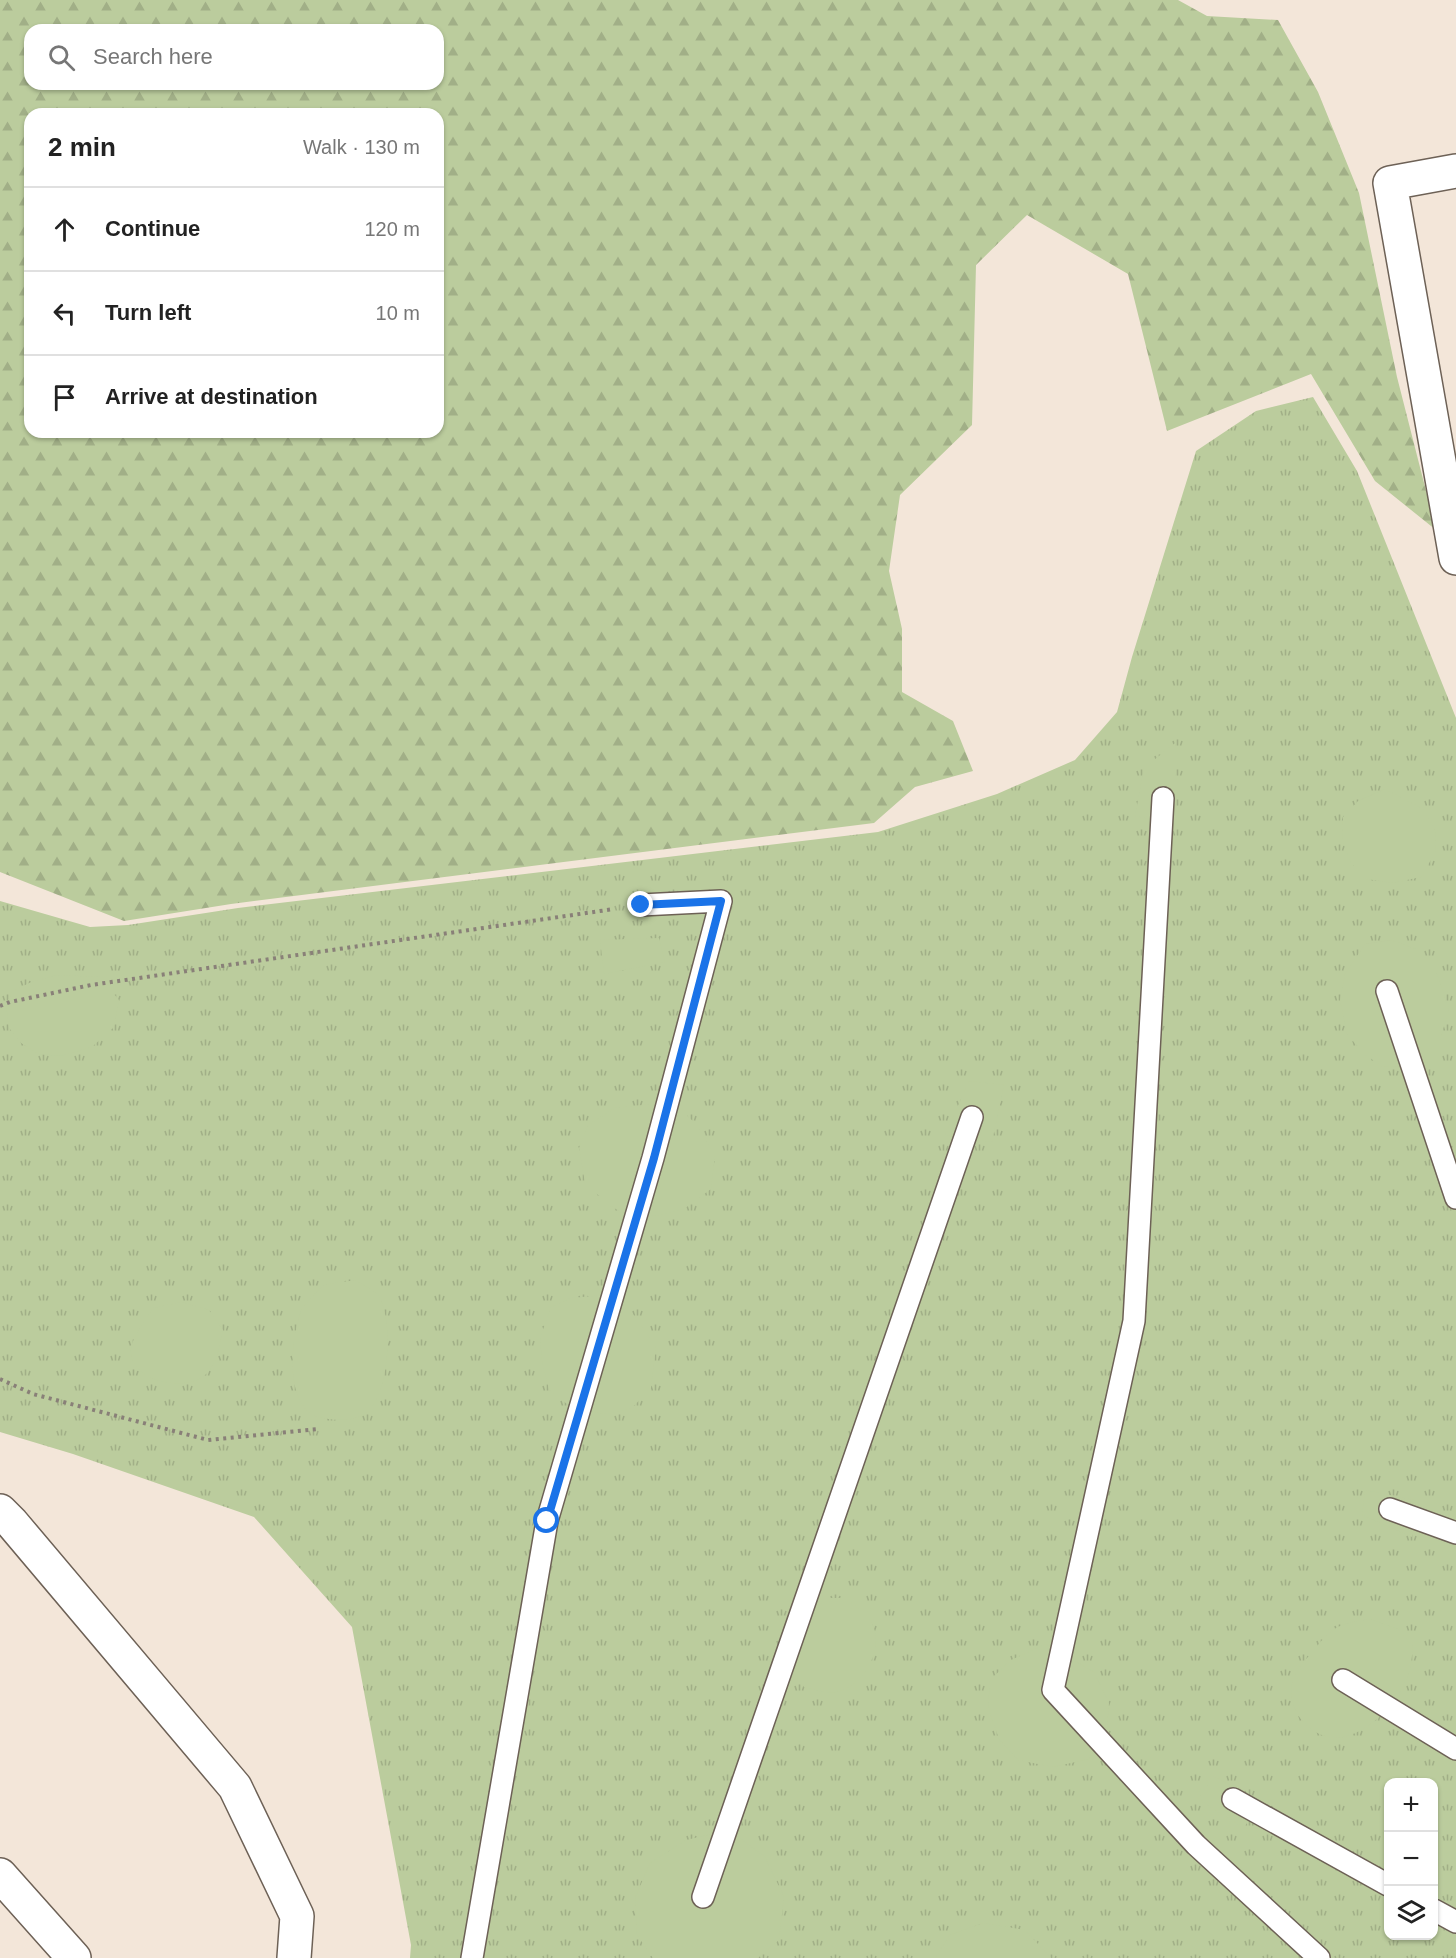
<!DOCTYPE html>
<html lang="en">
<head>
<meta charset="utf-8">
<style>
	:root { --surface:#fff; --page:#f6f6f6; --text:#222; --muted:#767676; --line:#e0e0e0 }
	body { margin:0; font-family:Helvetica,sans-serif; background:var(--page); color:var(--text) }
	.controls { position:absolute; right:18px; bottom:18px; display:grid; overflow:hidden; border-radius:12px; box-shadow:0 2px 4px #0004 }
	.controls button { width:54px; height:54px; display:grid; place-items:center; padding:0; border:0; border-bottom:2px solid var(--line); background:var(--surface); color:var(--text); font:30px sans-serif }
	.stop { position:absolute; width:18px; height:18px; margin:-14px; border:4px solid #1a73e8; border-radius:50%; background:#fff }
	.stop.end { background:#1a73e8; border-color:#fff; box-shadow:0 2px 6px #0008 }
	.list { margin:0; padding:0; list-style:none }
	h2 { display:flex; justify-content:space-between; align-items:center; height:78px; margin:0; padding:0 24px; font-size:26px }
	h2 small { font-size:20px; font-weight:400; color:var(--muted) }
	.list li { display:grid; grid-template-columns:39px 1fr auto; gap:18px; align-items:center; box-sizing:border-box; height:84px; padding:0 24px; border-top:2px solid var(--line) }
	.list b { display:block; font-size:22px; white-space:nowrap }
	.list em { font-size:20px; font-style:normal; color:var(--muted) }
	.icon { flex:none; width:33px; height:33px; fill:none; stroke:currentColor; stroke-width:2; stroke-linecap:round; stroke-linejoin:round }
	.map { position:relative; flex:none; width:1456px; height:1958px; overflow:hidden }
	.search { position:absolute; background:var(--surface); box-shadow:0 2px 4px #0004; left:24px; top:24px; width:420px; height:66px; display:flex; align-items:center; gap:15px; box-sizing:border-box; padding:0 21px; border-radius:18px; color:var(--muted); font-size:22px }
	.panel { position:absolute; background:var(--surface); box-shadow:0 2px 4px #0004; left:24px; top:108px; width:420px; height:330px; border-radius:18px }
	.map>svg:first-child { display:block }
</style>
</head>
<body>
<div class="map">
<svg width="1456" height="1958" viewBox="0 0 1456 1958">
	<defs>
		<pattern id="grass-tufts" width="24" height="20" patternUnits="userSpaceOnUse" patternTransform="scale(1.5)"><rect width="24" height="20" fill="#bbcc9d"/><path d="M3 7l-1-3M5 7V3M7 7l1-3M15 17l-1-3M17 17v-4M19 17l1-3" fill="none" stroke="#a1af87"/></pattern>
		<pattern id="forest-firs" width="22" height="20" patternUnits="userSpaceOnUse" patternTransform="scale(1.5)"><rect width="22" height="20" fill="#bbcc9d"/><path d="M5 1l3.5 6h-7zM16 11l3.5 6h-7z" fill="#a1af87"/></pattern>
	</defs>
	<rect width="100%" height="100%" fill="#f3e6d9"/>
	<path fill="url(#grass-tufts)" fill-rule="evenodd" d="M1313 397 1357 471 1456 718V1958H410L411 1945 352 1627 254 1517 73 1454 0 1432V901L90 927 128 925 238 908 878 832 997 794 1075 760 1117 712 1132 657 1196 451 1256 411ZM1388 1782H1434V1936H1388Z"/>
	<path fill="url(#forest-firs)" fill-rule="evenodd" d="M0 0H1178L1207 16 1278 20 1318 92 1359 193 1397 377 1436 530 1375 481 1311 374 1167 431 1128 274 1027 215 976 265 972 425 900 495 889 571 902 629V692L953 721 973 771 915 787 874 823 231 904 124 921 0 872ZM30 30H438V84H30ZM30 114H438V432H30Z"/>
	<g fill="#bbcc9d">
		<path d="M1175 743V824L1135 816 1144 768Z"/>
		<path d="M1385 789 1423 809 1436 832 1435 853 1421 877 1393 883 1366 879 1351 863 1342 839 1343 817 1358 801Z"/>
		<path d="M659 938 665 962 604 974 600 940Z"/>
		<path d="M1391 940 1416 949 1437 974 1449 1009 1440 1040 1422 1058 1399 1067 1381 1066 1363 1053 1347 1034 1340 1000 1345 974 1365 944Z"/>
		<path d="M56 975 100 977 119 1000 114 1027 92 1047 61 1056 38 1054 21 1043 9 1028 6 1005 12 992 29 983Z"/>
		<path d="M969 1081 1004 1085 992 1142 945 1135Z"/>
		<path d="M673 1102 697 1125 715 1156 711 1189 684 1209 660 1215 629 1217 609 1205 585 1183 579 1148 588 1125 615 1108Z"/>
		<path d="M355 1280C361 1284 373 1289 378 1295 394 1318 390 1394 367 1412 356 1422 332 1421 319 1417 283 1407 291 1335 302 1309 304 1305 319 1289 323 1286 332 1282 346 1282 355 1280Z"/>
		<path d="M604 1295 628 1307 656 1347 651 1388 632 1408 608 1414 585 1411 567 1404 549 1390 542 1361 540 1338 551 1307 571 1298Z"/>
		<path d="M182 1302 209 1310 223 1330C219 1346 218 1364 204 1376 184 1392 128 1381 131 1349 132 1337 147 1318 153 1308Z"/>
		<path d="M1365 1490 1419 1501 1412 1537 1362 1515Z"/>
		<path d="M814 1598H846C853 1604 864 1612 870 1620 886 1644 867 1683 840 1691 830 1695 814 1689 804 1687L786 1666Z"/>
		<path d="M1370 1619 1398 1629 1413 1646C1412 1656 1411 1669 1407 1678 1397 1702 1373 1729 1347 1736 1314 1746 1281 1708 1294 1677 1297 1669 1304 1661 1310 1655 1331 1628 1335 1624 1370 1619Z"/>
		<path d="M1046 1644 1094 1672 1109 1703 1107 1729 1089 1759 1053 1767 1018 1760 999 1739 988 1708 990 1680 1011 1660Z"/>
		<path d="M1214 1776 1259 1802 1244 1828 1198 1799Z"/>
		<path d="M729 1830 765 1857 784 1897 779 1940 758 1958H653L637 1935 635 1898 650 1863 686 1840Z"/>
		<path d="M983 1923 1025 1930 1051 1958H935L950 1935Z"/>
	</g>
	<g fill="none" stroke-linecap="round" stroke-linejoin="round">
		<defs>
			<g id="service">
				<path d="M1163 798 1134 1321 1053 1690 1196 1845 1319 1958"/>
				<path d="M1387 991 1456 1198"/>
				<path d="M1390 1509 1456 1533"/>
				<path d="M1343 1680 1456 1749"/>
				<path d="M1233 1799 1388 1885"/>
				<path d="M703 1897 972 1117"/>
				<path d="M1434 1910 1456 1922"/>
				<path d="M472 1958 547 1521 653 1158 721 901 641 905"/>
			</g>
			<g id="minor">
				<path d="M1456 171 1390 183 1456 558"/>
				<path d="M0 1511 12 1523 235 1787 297 1916 294 1958"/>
				<path d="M0 1875 74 1958"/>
			</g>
		</defs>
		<use href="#service" stroke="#6d6156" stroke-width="24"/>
		<use href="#minor" stroke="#6d6156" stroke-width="36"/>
		<g stroke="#898078" stroke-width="4" stroke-dasharray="3 4.5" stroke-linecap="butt">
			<path d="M0 1006 10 1002 91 985 614 909"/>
			<path d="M0 1379 33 1394 208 1440 318 1429"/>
		</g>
		<use href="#service" stroke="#fff" stroke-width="21"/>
		<use href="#minor" stroke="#fff" stroke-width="33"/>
	</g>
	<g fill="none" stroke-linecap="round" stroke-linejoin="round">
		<path stroke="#1a73e8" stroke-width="8" d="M547 1521 654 1158 721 901 641 905"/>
	</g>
</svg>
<div class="controls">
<button>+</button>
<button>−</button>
<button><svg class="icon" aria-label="layers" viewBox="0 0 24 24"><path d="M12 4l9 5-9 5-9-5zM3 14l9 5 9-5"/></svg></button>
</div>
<div class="stop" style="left:547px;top:1521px"></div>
<div class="stop end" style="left:641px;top:905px"></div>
<div class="search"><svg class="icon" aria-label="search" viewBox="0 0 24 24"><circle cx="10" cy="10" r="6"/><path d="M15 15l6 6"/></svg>Search here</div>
<section class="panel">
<h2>2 min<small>Walk · 130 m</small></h2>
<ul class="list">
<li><svg class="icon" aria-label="ahead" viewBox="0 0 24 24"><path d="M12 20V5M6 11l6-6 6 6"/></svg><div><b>Continue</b></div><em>120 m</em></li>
<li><svg class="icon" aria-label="left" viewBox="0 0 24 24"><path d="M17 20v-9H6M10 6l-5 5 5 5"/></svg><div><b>Turn left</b></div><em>10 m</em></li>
<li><svg class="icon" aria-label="arrive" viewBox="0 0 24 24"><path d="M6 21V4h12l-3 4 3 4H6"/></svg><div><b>Arrive at destination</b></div></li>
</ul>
</section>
</div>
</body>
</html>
